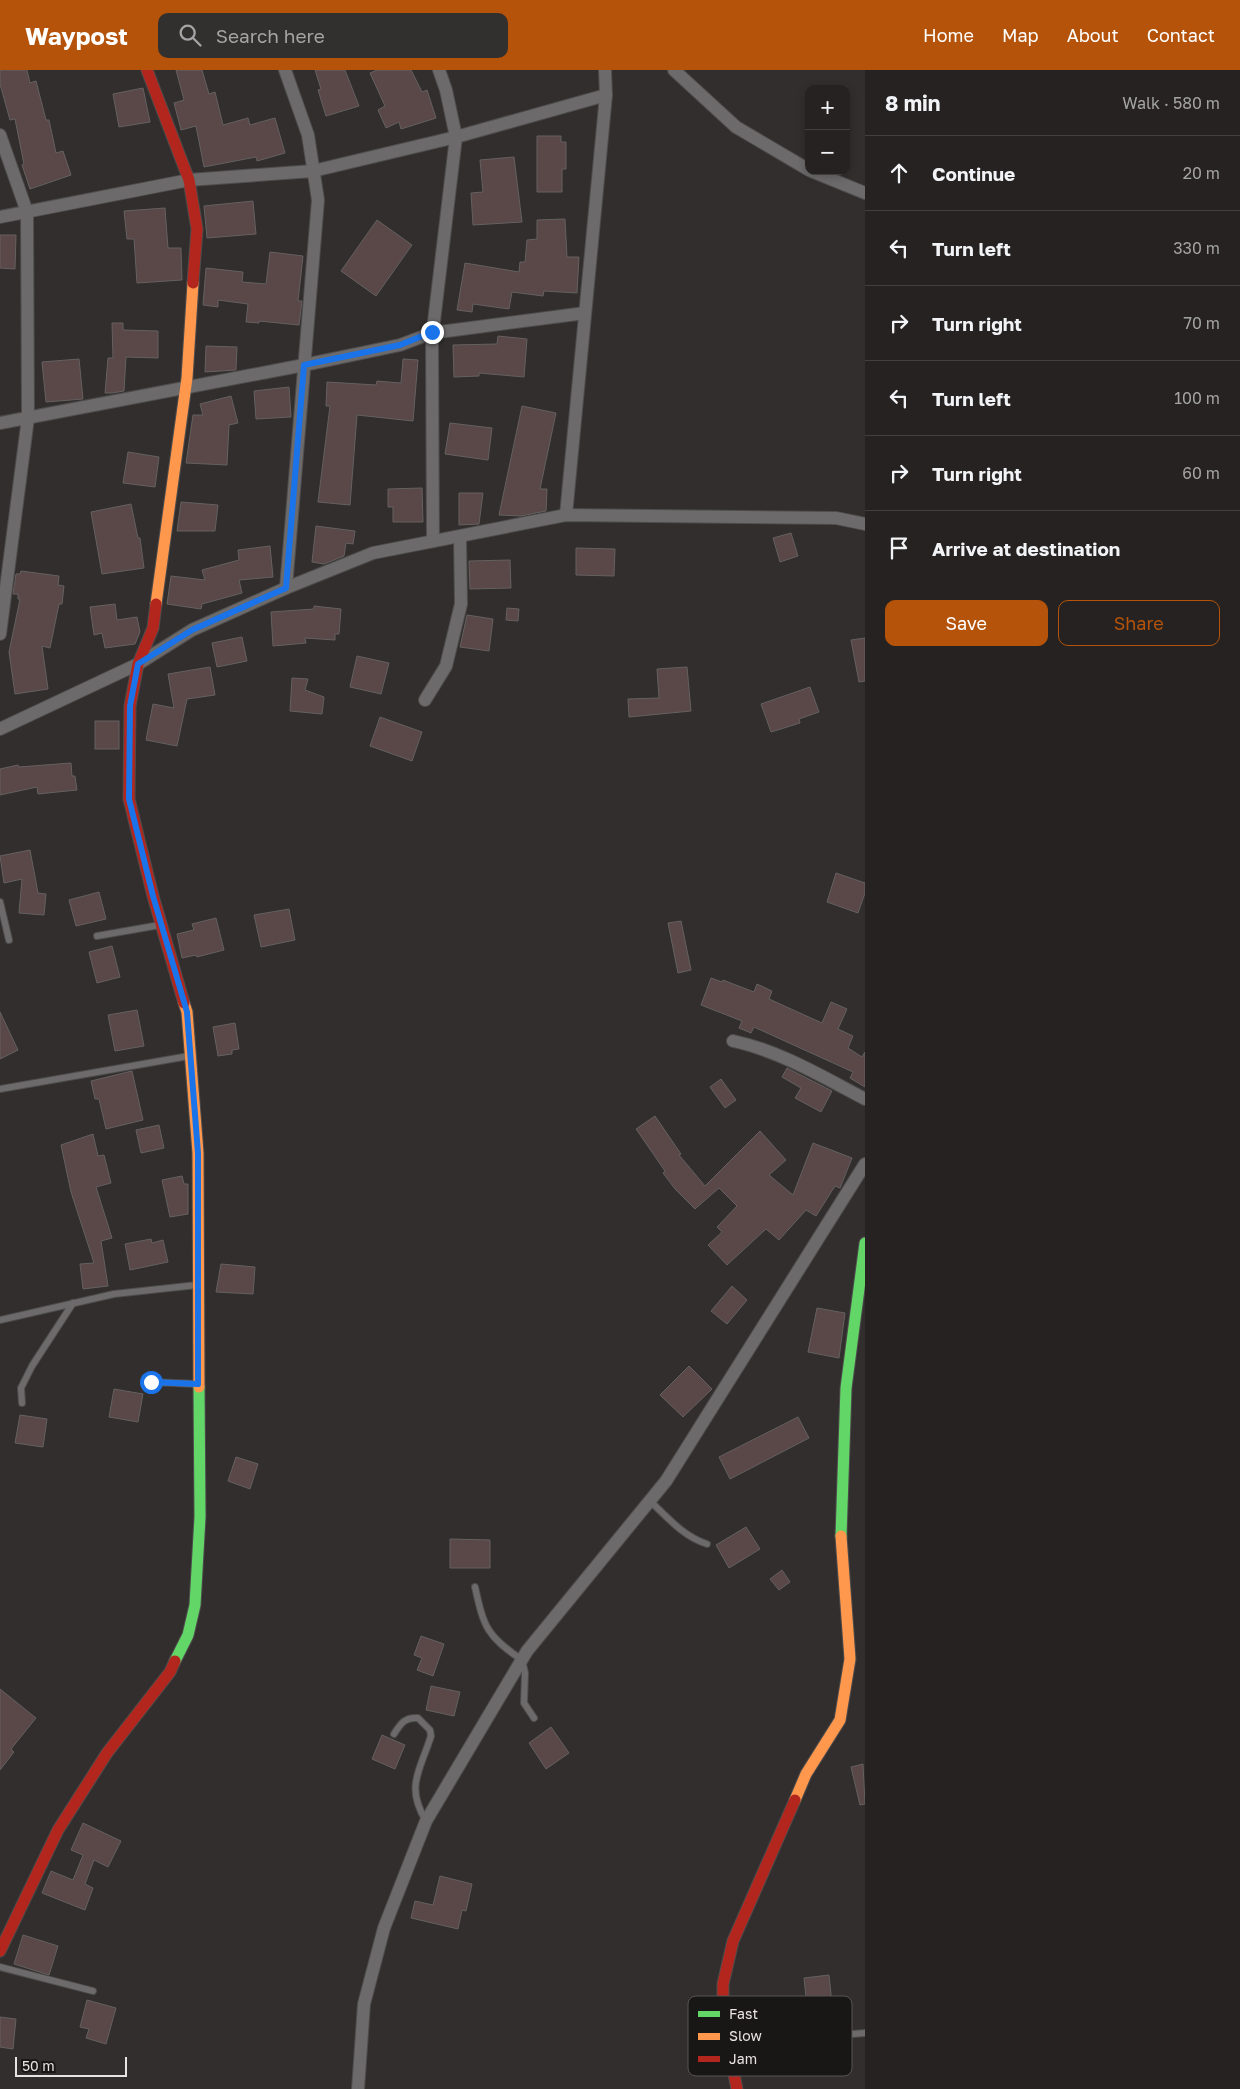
<!DOCTYPE html>
<html lang="en">
<head>
<meta charset="utf-8">
<style>
	:root { --surface:#262222; --page:#322f2f; --text:#f1f3f6; --muted:#a4a4a5; --line:#423f40; --accent:#b45309 }
	body { margin:0; font-family:"Golos Text",sans-serif; background:var(--page); color:var(--text) }
	.controls { position:absolute; right:15px; top:15px; display:grid; overflow:hidden; border-radius:10px; box-shadow:0 2px 8px #0003 }
	.controls button { width:45px; height:45px; display:grid; place-items:center; padding:0; border:0; border-bottom:1px solid var(--line); background:var(--surface); color:var(--text); font:25px sans-serif }
	.scale { position:absolute; left:15px; bottom:12px; width:112px; box-sizing:border-box; padding-left:5px; border:2px solid #e8e4e4; border-top:0; font-size:14px; line-height:18px; white-space:nowrap; color:#e8e4e4; -webkit-text-stroke:4px #191616; paint-order:stroke }
	.stop { position:absolute; width:15px; height:15px; margin:-11px; border:4px solid #1a73e8; border-radius:50%; background:#fff }
	.stop.end { background:#1a73e8; border-color:#fff; box-shadow:0 1px 5px #0008 }
	.list { margin:0; padding:0; list-style:none }
	h2 { display:flex; justify-content:space-between; align-items:center; height:65px; margin:0; padding:0 20px; font-size:21px }
	h2 small { font-size:16px; font-weight:400; color:var(--muted) }
	.list li { display:grid; grid-template-columns:32px 1fr auto; gap:15px; align-items:center; box-sizing:border-box; height:75px; padding:0 20px; border-top:1px solid var(--line) }
	.list b { display:block; font-size:19px; white-space:nowrap }
	.list em { font-size:16px; font-style:normal; color:var(--muted) }
	.actions { display:flex; gap:10px; padding:15px 20px }
	.actions a { flex:1; padding:11px 0; border:1px solid var(--accent); border-radius:10px; text-align:center; font-size:18px; color:var(--accent) }
	.actions .main { background:var(--accent); color:#fff }
	.icon { flex:none; width:28px; height:28px; fill:none; stroke:currentColor; stroke-width:2; stroke-linecap:round; stroke-linejoin:round }
	.map { position:relative; flex:none; width:865px; height:2019px; overflow:hidden }
	header { display:flex; align-items:center; gap:30px; box-sizing:border-box; height:70px; padding:0 25px; background:var(--accent); color:#fff }
	header strong { font-size:24px }
	nav { display:flex; gap:28px; margin-inline-start:auto; font-size:18px }
	.search { width:350px; height:45px; background:var(--page); display:flex; align-items:center; gap:12px; box-sizing:border-box; padding:0 18px; border-radius:10px; color:var(--muted); font-size:19px }
	main { display:flex }
	aside { flex:1; background:var(--surface) }
	.map>svg:first-child { display:block }
</style>
</head>
<body>
<header>
<strong>Waypost</strong>
<div class="search"><svg class="icon" aria-label="search" viewBox="0 0 24 24"><circle cx="10" cy="10" r="6"/><path d="M15 15l6 6"/></svg>Search here</div>
<nav><a>Home</a><a>Map</a><a>About</a><a>Contact</a></nav>
</header>
<main>
<div class="map">
<svg width="865" height="2019" viewBox="0 0 865 2019">
	<rect width="100%" height="100%" fill="#322e2e"/>
	<g fill="#5a4748" stroke="#646161">
		<path d="M0 0H27L30 13 36 11 46 50H49L56 83 63 81 71 105 30 119 22 95 24 94 15 49 10 50 0 14Z"/>
		<path d="M176 0H202L209 24 215 22 223 55 248 48 250 55 275 48 285 83 257 91 256 87 204 97 196 56 181 60 180 56 174 33 184 30Z"/>
		<path d="M315 0H345L359 36 326 46 318 20 321 19Z"/>
		<path d="M377 0H411L422 22 427 20 436 48 401 59 399 52 386 58 378 40 385 36 370 3Z"/>
		<path d="M143 18 150 52 119 57 113 24Z"/>
		<path d="M537 66H561V72H566V99H562V122H537Z"/>
		<path d="M514 87 522 152 473 155 471 123 483 122 480 90Z"/>
		<path d="M253 131 256 164 207 168 204 136Z"/>
		<path d="M165 138 168 178H181L182 210 137 213 134 169H127L124 141Z"/>
		<path d="M565 149 567 187H579L577 223 544 221 543 226 512 222 509 239 473 234 472 242 457 240 465 193 519 202 520 192H525L527 170 537 169V150Z"/>
		<path d="M377 150 412 175 376 226 341 201Z"/>
		<path d="M0 165H16L15 199 0 198Z"/>
		<path d="M270 182 303 186 298 231H302L299 255 259 251V253L246 252 248 234 218 230V237L203 235 206 198 243 202 242 212 266 214Z"/>
		<path d="M112 253H123V260L158 261V288L126 287 124 321 112 323H105L108 288H113Z"/>
		<path d="M498 266 527 269 524 307 479 303V306L454 307 453 275 497 274Z"/>
		<path d="M206 276 237 277 236 300 205 302Z"/>
		<path d="M79 289 83 329 46 332 42 292Z"/>
		<path d="M403 289 418 290 413 351 357 345 350 435 318 432 330 336H326L327 312 376 315 377 311 401 313Z"/>
		<path d="M289 317 291 347 256 349 254 321Z"/>
		<path d="M231 326 238 353 229 355 227 395 186 393 193 345H203L200 334Z"/>
		<path d="M522 336 556 343 540 419H547L546 441 521 446 499 445Z"/>
		<path d="M450 353 492 358 488 390 445 384Z"/>
		<path d="M128 382 159 387 155 417 123 413Z"/>
		<path d="M422 418 423 452H393V437H388V419Z"/>
		<path d="M459 423H483L479 454 459 455Z"/>
		<path d="M181 432 218 435 215 461H177Z"/>
		<path d="M131 434 138 468H140L144 498 102 504 91 442Z"/>
		<path d="M316 456 355 461 353 474 346 473 344 486 324 494 312 492Z"/>
		<path d="M791 463 798 486 780 492 773 468Z"/>
		<path d="M270 476 273 507 239 510 242 523 202 534 201 539 167 534 171 506 205 510 202 500 239 490 238 480Z"/>
		<path d="M576 478 615 479 614 506 576 505Z"/>
		<path d="M510 490 511 518 470 519 469 491Z"/>
		<path d="M21 501 59 506 58 515 64 516 62 534H59L50 578 42 576 48 619 15 624 9 582 20 529H18V524H13L16 504H20Z"/>
		<path d="M115 534 117 550 137 547 140 562 135 574 105 578 102 563 94 565 90 537Z"/>
		<path d="M314 536 341 539 339 564H335V570L305 568 306 573 273 576 271 542 314 539Z"/>
		<path d="M507 538 519 539 518 551 506 550Z"/>
		<path d="M467 545 493 549 489 581 460 577Z"/>
		<path d="M242 567 247 591 217 597 212 573Z"/>
		<path d="M865 568V611L859 612 851 570Z"/>
		<path d="M357 586 389 593 381 624 350 617Z"/>
		<path d="M210 597 215 625 187 629 177 676 146 670 153 634 174 638 168 604Z"/>
		<path d="M687 597 691 641 629 647 628 629 659 628 657 599Z"/>
		<path d="M292 608 308 609 305 620 324 627 322 644 290 641Z"/>
		<path d="M810 617 819 642 799 649 800 653 771 662 761 634Z"/>
		<path d="M380 647 422 662 412 691 370 676Z"/>
		<rect x="95" y="651" width="24" height="28"/>
		<path d="M71 693 72 706H75L77 720 38 724 37 717 0 725V699L18 695 19 697Z"/>
		<path d="M30 780 38 823 46 824 44 845 19 843 22 809 4 813 0 786Z"/>
		<path d="M836 803 865 813V823L858 843 827 832Z"/>
		<path d="M99 822 106 849 76 856 69 830Z"/>
		<path d="M289 839 295 870 261 877 254 845Z"/>
		<path d="M216 848 224 880 197 887 196 885 182 888 177 864 194 860 192 854Z"/>
		<path d="M681 851 691 900 678 903 668 853Z"/>
		<path d="M112 876 120 907 97 913 89 882Z"/>
		<path d="M711 908 722 912 723 910 754 922 757 914 772 921 769 929 822 953 831 932 847 939 838 959 853 966 848 978 862 987 865 982V1017L850 1008 853 1002 754 957 751 963 739 958 742 951 701 935Z"/>
		<path d="M137 940 144 976 115 981 108 945Z"/>
		<path d="M0 942 18 980 0 989Z"/>
		<path d="M235 953 239 979 232 980V984L218 986 213 957Z"/>
		<path d="M787 998 832 1021 821 1042 795 1028 801 1018 782 1007Z"/>
		<path d="M132 1001 143 1050 106 1059 99 1029H95L91 1011Z"/>
		<path d="M721 1009 736 1030 725 1038 710 1017Z"/>
		<path d="M655 1046 681 1084 679 1085 705 1116 760 1061 786 1090 769 1105 793 1125 813 1073 852 1088 840 1118 835 1116 816 1146 806 1140 779 1170 766 1159 727 1195 708 1175 722 1162 717 1157 737 1136 719 1118 695 1139 675 1119 663 1103 665 1101 636 1059Z"/>
		<path d="M159 1055 164 1078 141 1083 136 1060Z"/>
		<path d="M93 1064 98 1086 104 1085 111 1113 96 1117 112 1168 101 1171 108 1216 83 1219 80 1194 94 1193 71 1122 61 1075Z"/>
		<path d="M182 1106 184 1114H188V1144L170 1147 162 1110Z"/>
		<path d="M151 1169 152 1173 163 1170 168 1192 130 1200 125 1174Z"/>
		<path d="M221 1194 255 1197 253 1224 216 1222Z"/>
		<path d="M732 1216 747 1230 727 1254 711 1241Z"/>
		<path d="M817 1238 845 1243 839 1288 808 1282Z"/>
		<path d="M689 1296 712 1319 683 1347 660 1325Z"/>
		<path d="M114 1319 143 1324 138 1352 109 1347Z"/>
		<path d="M20 1345 47 1349 43 1377 15 1373Z"/>
		<path d="M798 1347 809 1368 730 1409 719 1387Z"/>
		<path d="M236 1387 258 1394 250 1419 228 1411Z"/>
		<path d="M746 1457 760 1479 729 1498 716 1475Z"/>
		<path d="M450 1469 490 1470V1498H450Z"/>
		<path d="M782 1500 790 1512 779 1520 770 1509Z"/>
		<path d="M421 1566 444 1574 433 1606 417 1600 422 1588 414 1585Z"/>
		<path d="M431 1616 460 1622 454 1646 426 1640Z"/>
		<path d="M0 1619 36 1648 11 1679 14 1682 0 1700Z"/>
		<path d="M551 1657 569 1683 546 1699 529 1673Z"/>
		<path d="M382 1665 405 1675 395 1699 372 1689Z"/>
		<path d="M863 1694 865 1734 860 1735 851 1697Z"/>
		<path d="M83 1753 121 1771 108 1797 94 1790 85 1814 93 1818 85 1840 42 1823 51 1801 73 1810 83 1785 71 1780Z"/>
		<path d="M440 1806 472 1814 466 1841 462 1840 458 1859 411 1848 415 1831 433 1835Z"/>
		<path d="M23 1865 58 1876 49 1905 14 1894Z"/>
		<path d="M829 1905 833 1943 808 1946 804 1908Z"/>
		<path d="M87 1930 116 1938 106 1974 86 1968 89 1959 80 1957Z"/>
		<path d="M0 1947 16 1949 13 1979 0 1977Z"/>
	</g>
	<g fill="none" stroke-linecap="round" stroke-linejoin="round">
		<defs>
			<g id="lane">
				<path d="M0 832 9 870"/>
				<path d="M97 866 160 855"/>
				<path d="M0 1019 189 986"/>
				<path d="M0 1250 114 1224 197 1215"/>
				<path d="M151 1312 197 1314"/>
				<path d="M22 1333 21 1318 32 1296 73 1233"/>
				<path d="M650 1431C668 1448 684 1467 707 1474"/>
				<path d="M475 1517C484 1558 487 1566 522 1590L525 1603 524 1633 534 1648"/>
				<path d="M394 1664C401 1653 405 1647 418 1648L430 1660 431 1666C420 1701 405 1716 426 1751"/>
				<path d="M0 1897 93 1921"/>
				<path d="M726 1952 752 1968 765 1971 865 1963"/>
			</g>
			<g id="street">
				<path d="M285 0 308 65 318 130 286 518"/>
				<path d="M674 0 736 57 809 100"/>
				<path d="M0 65 27 142 28 348 0 564"/>
				<path d="M811 101 865 123"/>
				<path d="M0 147 189 110 313 101 456 67 606 25"/>
				<path d="M0 353 304 295 400 275 432 263 585 243"/>
				<path d="M566 445 606 25 605 0"/>
				<path d="M433 471 432 268 456 67 446 20 439 0"/>
				<path d="M425 630 446 596 461 534 460 467"/>
				<path d="M0 659 138 594 192 560 286 518 373 483 566 445 836 448 865 454"/>
				<path d="M733 971C780 981 823 1007 865 1029"/>
				<path d="M358 2019 364 1934 384 1858 426 1751 527 1581 666 1411 865 1094"/>
			</g>
			<g id="fast">
				<path d="M841 1466 846 1318 865 1173"/>
				<path d="M175 1591 188 1565 195 1535 200 1447 199 1317"/>
			</g>
			<g id="slow">
				<path d="M156 534 187 308 193 213"/>
				<path d="M184 933 187 942 198 1083 199 1317"/>
				<path d="M795 1730 806 1704 840 1650 850 1589 841 1466"/>
			</g>
			<g id="jam">
				<path d="M147 0 189 110 197 159 193 213"/>
				<path d="M156 534 153 558 138 594 130 636 129 729 153 826 184 933"/>
				<path d="M0 1881 58 1760 107 1683 170 1602 175 1591"/>
				<path d="M737 2019 723 1950V1914L733 1871 795 1730"/>
			</g>
		</defs>
		<use href="#lane" stroke="#4e4c4c" stroke-width="8"/>
		<use href="#street" stroke="#4e4c4c" stroke-width="14"/>
		<use href="#fast" stroke="#4e4c4c" stroke-width="13"/>
		<use href="#slow" stroke="#4e4c4c" stroke-width="13"/>
		<use href="#jam" stroke="#4e4c4c" stroke-width="13"/>
		<use href="#lane" stroke="#6c6a6a" stroke-width="6"/>
		<use href="#street" stroke="#6c6a6a" stroke-width="12"/>
		<use href="#fast" stroke="#63d668" stroke-width="11"/>
		<use href="#slow" stroke="#ff974d" stroke-width="11"/>
		<use href="#jam" stroke="#b3261e" stroke-width="11"/>
	</g>
	<g fill="none" stroke-linecap="round" stroke-linejoin="round">
		<path stroke="#1a73e8" stroke-width="6" d="M151 1312 198 1314V1083L187 942 153 826 129 729 130 636 138 594 192 560 286 518 304 295 400 275 432 262"/>
	</g>
	<rect x="688" y="1926" width="164" height="80" rx="8" fill="#191616" stroke="#575454" stroke-width="1"/>
	<rect x="698" y="1941" width="22" height="6" fill="#63d668"/>
	<rect x="698" y="1963" width="22" height="7" fill="#ff974d"/>
	<rect x="698" y="1986" width="22" height="6" fill="#b3261e"/>
	<g font-size="14" fill="#e8e4e4">
		<text x="729" y="1949">Fast</text>
		<text x="729" y="1971">Slow</text>
		<text x="729" y="1994">Jam</text>
	</g>
</svg>
<div class="controls">
<button>+</button>
<button>−</button>
</div>
<div class="scale">50 m</div>
<div class="stop" style="left:151px;top:1312px"></div>
<div class="stop end" style="left:432px;top:262px"></div>
</div>
<aside>
<h2>8 min<small>Walk · 580 m</small></h2>
<ul class="list">
<li><svg class="icon" aria-label="ahead" viewBox="0 0 24 24"><path d="M12 20V5M6 11l6-6 6 6"/></svg><div><b>Continue</b></div><em>20 m</em></li>
<li><svg class="icon" aria-label="left" viewBox="0 0 24 24"><path d="M17 20v-9H6M10 6l-5 5 5 5"/></svg><div><b>Turn left</b></div><em>330 m</em></li>
<li><svg class="icon" aria-label="right" viewBox="0 0 24 24"><path d="M7 20v-9h11M14 6l5 5-5 5"/></svg><div><b>Turn right</b></div><em>70 m</em></li>
<li><svg class="icon" aria-label="left" viewBox="0 0 24 24"><path d="M17 20v-9H6M10 6l-5 5 5 5"/></svg><div><b>Turn left</b></div><em>100 m</em></li>
<li><svg class="icon" aria-label="right" viewBox="0 0 24 24"><path d="M7 20v-9h11M14 6l5 5-5 5"/></svg><div><b>Turn right</b></div><em>60 m</em></li>
<li><svg class="icon" aria-label="arrive" viewBox="0 0 24 24"><path d="M6 21V4h12l-3 4 3 4H6"/></svg><div><b>Arrive at destination</b></div></li>
</ul>
<div class="actions"><a class="main">Save</a><a>Share</a></div>
</aside>
</main>
</body>
</html>
